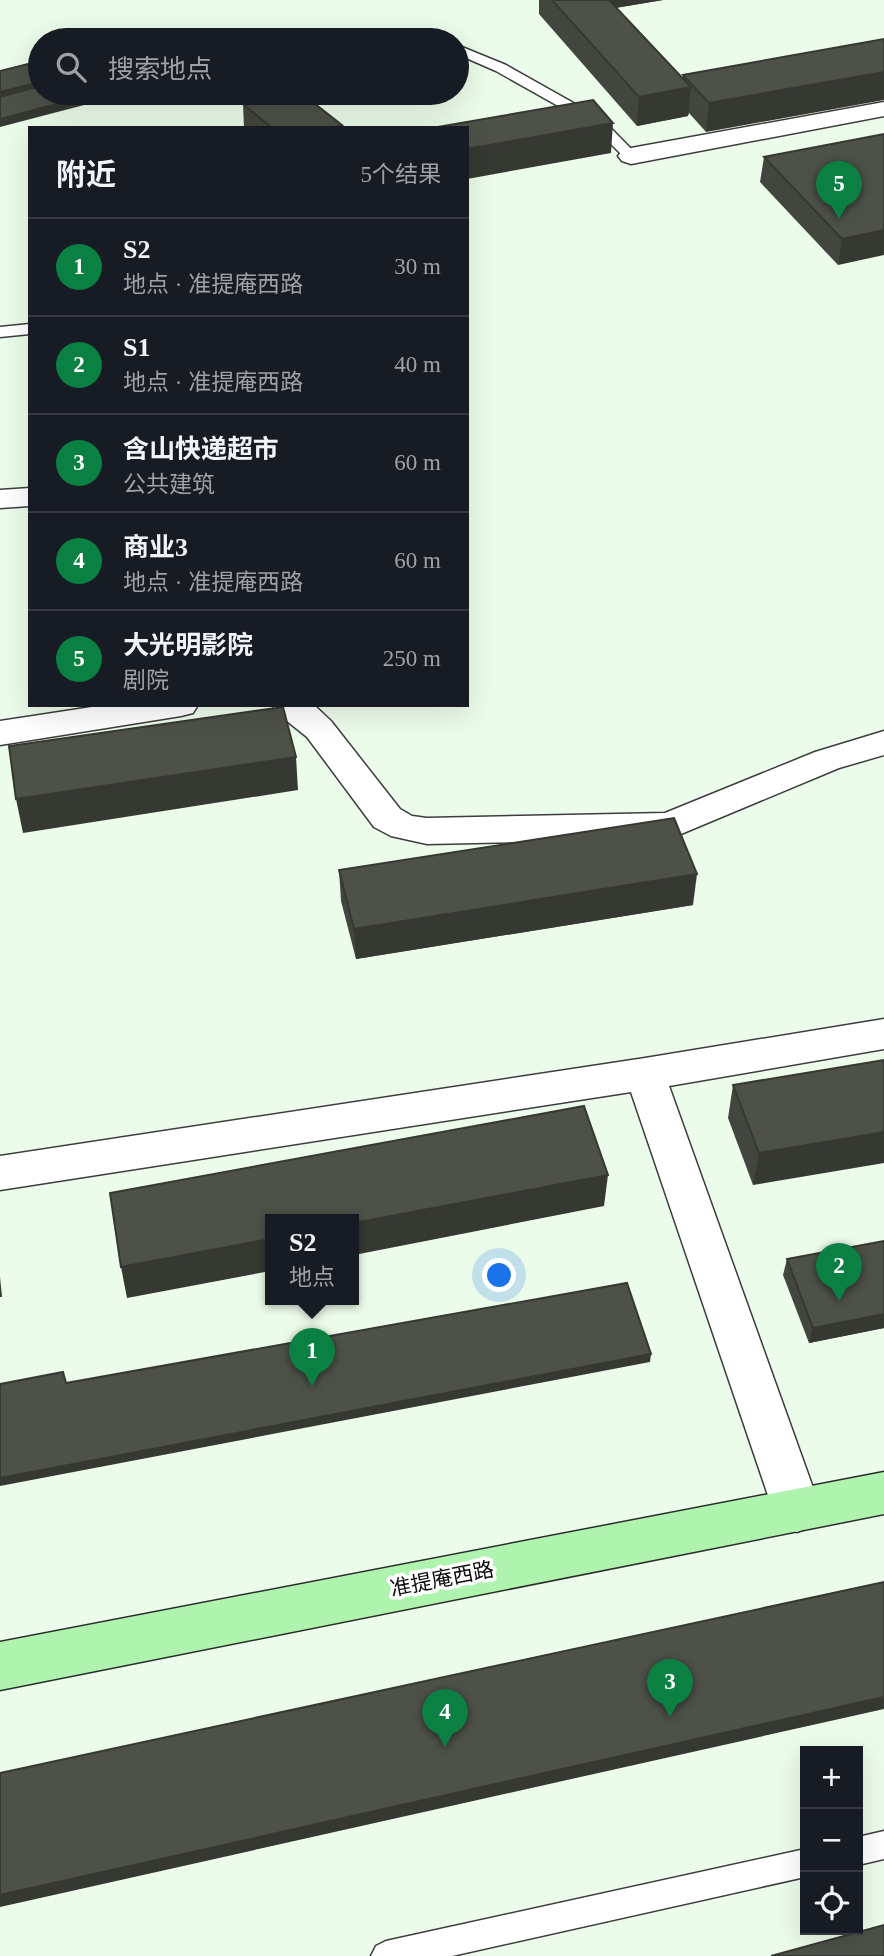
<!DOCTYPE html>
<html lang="zh">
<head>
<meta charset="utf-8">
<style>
	:root { --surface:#171b24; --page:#20242c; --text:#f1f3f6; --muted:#9ea1a6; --line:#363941; --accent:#0b8043 }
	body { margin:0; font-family:"Times New Roman","Noto Sans SC",serif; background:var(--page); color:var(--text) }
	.controls { position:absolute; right:21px; bottom:21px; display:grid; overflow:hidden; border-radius:0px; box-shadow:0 7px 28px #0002 }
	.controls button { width:63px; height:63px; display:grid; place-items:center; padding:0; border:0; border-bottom:2px solid var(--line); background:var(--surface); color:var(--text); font:35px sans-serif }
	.you { position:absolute; left:500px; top:1276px; width:24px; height:24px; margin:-18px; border:5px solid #fff; border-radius:50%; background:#1a73e8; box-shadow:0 0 0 10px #1a73e833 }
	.badge { display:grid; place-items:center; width:46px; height:46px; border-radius:50%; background:var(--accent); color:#fff; font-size:23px; font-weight:700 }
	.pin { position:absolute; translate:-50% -58px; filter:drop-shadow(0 2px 4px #0008) }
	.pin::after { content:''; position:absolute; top:37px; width:24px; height:21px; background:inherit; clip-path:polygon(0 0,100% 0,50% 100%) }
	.popup { position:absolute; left:265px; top:1214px; width:94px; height:91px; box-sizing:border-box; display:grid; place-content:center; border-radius:0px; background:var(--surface); filter:drop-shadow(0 2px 5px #0005); font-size:23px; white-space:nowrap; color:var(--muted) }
	.popup b { font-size:26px; color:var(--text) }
	.popup::after { content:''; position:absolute; left:50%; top:100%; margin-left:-14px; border:14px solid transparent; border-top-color:var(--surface) }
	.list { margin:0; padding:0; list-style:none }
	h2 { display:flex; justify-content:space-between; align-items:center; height:91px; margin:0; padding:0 28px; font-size:30px }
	h2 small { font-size:23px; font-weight:400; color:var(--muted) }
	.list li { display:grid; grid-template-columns:46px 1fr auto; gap:21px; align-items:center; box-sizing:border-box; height:98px; padding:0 28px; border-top:2px solid var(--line) }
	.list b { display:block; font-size:26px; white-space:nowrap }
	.list p { margin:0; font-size:23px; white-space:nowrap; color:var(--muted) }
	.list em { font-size:23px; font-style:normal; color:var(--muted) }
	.icon { flex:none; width:38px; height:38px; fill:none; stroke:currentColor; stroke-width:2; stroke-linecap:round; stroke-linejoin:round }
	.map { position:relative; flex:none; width:884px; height:1956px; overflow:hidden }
	.search { position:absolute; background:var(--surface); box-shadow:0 7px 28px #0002; left:28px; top:28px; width:441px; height:77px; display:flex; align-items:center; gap:18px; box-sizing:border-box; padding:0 24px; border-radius:38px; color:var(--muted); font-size:26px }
	.panel { position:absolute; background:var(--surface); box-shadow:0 7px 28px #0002; left:28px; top:126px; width:441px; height:581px; border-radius:0px }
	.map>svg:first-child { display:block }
</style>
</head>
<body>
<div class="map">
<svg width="884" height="1956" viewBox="0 0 884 1956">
	<rect width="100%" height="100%" fill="#ecfcea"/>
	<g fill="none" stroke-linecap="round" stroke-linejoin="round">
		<defs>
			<g id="service">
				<path d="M462 47 506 65 602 119 638 156 631 160 626 159 592 125 496 71 457 54V49Z"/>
				<path d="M30 324V334L0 337V327Z"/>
				<path d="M884 1831V1859L858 1865V1837Z"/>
				<path d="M805 1849V1877L452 1956H371L376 1946 386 1941Z"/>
			</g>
			<g id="minor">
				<path d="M884 102V116L631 164 622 161 618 156 622 151 631 148Z"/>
				<path d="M30 488V506L0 508V490Z"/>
				<path d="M105 705H198L193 713 181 716 0 745V721Z"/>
				<path d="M272 705H314L331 721 400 809 412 816 427 818 665 813 815 752 884 731V755L839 768 669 839 427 844 391 836 374 827 307 737 277 713Z"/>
				<path d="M884 1019V1049L669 1086 821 1510 814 1525 797 1532 780 1525 773 1510 631 1092 0 1190V1156L645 1058Z"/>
			</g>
			<path id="secondary" d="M884 1472V1514L0 1690V1642Z"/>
		</defs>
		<use href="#service" stroke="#3d3d3d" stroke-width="3"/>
		<use href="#minor" stroke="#3d3d3d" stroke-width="3"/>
		<use href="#secondary" stroke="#2c2c2c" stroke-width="3"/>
		<use href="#service" fill="#fff" fill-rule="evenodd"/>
		<use href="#minor" fill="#fff" fill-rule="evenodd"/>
		<use href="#secondary" fill="#aff4ae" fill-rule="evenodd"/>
	</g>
	<g fill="#42463e">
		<path d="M539 0H663L616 8 682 78 683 75 884 39 706 132 689 113 688 116 637 126 539 14Z"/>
		<path d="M243 104 342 125V128H244Z"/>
		<path d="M884 134 838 265 760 182 764 157Z"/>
		<path d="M339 870 693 905 356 959 341 901Z"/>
		<path d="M884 1060 753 1185 728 1118 733 1085Z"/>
		<path d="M884 1241V1328L809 1343 783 1275 787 1259Z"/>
	</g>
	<g fill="#363932">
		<path d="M597 0H663L596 11Z"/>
		<path d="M884 72V100L706 132 709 103Z"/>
		<path d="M40 82V90L0 101V92Z"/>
		<path d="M691 87 688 116 637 126 639 97Z"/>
		<path d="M98 93H130L0 127V119Z"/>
		<path d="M613 123 611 153 467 179V149Z"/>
		<path d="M884 230V255L838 265 842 239Z"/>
		<path d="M296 757 298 790 23 833 16 799Z"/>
		<path d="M697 874 693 905 356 959 354 929Z"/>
		<path d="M884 1132V1163L753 1185 759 1153Z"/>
		<path d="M608 1175 604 1206 354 1255V1223Z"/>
		<path d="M270 1239V1271L127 1298 121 1267Z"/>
		<path d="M0 1277 2 1297H0Z"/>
		<path d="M884 1314V1328L809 1343 813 1328Z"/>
		<path d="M651 1354 650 1362 0 1486V1478Z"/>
		<path d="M884 1697V1709L0 1907V1895Z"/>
	</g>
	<g fill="#4d5148" stroke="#363932" stroke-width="2">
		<path d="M552 0H609L691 87 639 97Z"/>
		<path d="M884 39V72L709 103 683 75Z"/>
		<path d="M40 61V82L0 92V71Z"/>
		<path d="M40 86V93H98L0 119V97Z"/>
		<path d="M281 93H301L342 125 332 128H272L243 104Z"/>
		<path d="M593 100 613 123 467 149V128H432Z"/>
		<path d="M884 134V230L842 239 764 157Z"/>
		<path d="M283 707 296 757 16 799 9 746Z"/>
		<path d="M674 818 697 874 354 929 339 870Z"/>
		<path d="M884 1060V1132L759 1153 733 1085Z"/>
		<path d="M584 1106 608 1175 354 1223V1220H270V1239L121 1267 110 1193Z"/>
		<path d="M884 1241V1314L813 1328 787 1259Z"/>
		<path d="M627 1283 651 1354 0 1478V1384L63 1372 66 1383Z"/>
		<path d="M884 1582V1697L0 1895V1773Z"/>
		<path d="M884 1925V1956H771Z"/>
	</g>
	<g text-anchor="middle" stroke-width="7" stroke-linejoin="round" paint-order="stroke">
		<g font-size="21" fill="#0a0a0a" stroke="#fff">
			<text transform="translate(442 1579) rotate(-11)" y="7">准提庵西路</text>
		</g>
	</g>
</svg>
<div class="controls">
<button>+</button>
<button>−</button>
<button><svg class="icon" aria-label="locate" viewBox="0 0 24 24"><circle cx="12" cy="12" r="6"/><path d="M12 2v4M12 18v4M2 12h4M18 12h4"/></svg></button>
</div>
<div class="you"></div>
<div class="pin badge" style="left:312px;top:1386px">1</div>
<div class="popup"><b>S2</b>地点</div>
<div class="pin badge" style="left:839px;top:1301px">2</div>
<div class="pin badge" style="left:670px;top:1717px">3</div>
<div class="pin badge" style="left:445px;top:1747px">4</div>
<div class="pin badge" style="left:839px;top:219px">5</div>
<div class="search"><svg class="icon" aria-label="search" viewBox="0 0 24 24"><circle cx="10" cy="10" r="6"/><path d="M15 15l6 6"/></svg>搜索地点</div>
<section class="panel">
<h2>附近<small>5个结果</small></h2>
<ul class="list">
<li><span class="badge">1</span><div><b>S2</b><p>地点 · 准提庵西路</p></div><em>30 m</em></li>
<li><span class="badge">2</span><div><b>S1</b><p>地点 · 准提庵西路</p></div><em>40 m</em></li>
<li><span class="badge">3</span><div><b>含山快递超市</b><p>公共建筑</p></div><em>60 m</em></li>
<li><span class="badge">4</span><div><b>商业3</b><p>地点 · 准提庵西路</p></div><em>60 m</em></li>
<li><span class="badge">5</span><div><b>大光明影院</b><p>剧院</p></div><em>250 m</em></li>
</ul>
</section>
</div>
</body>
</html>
